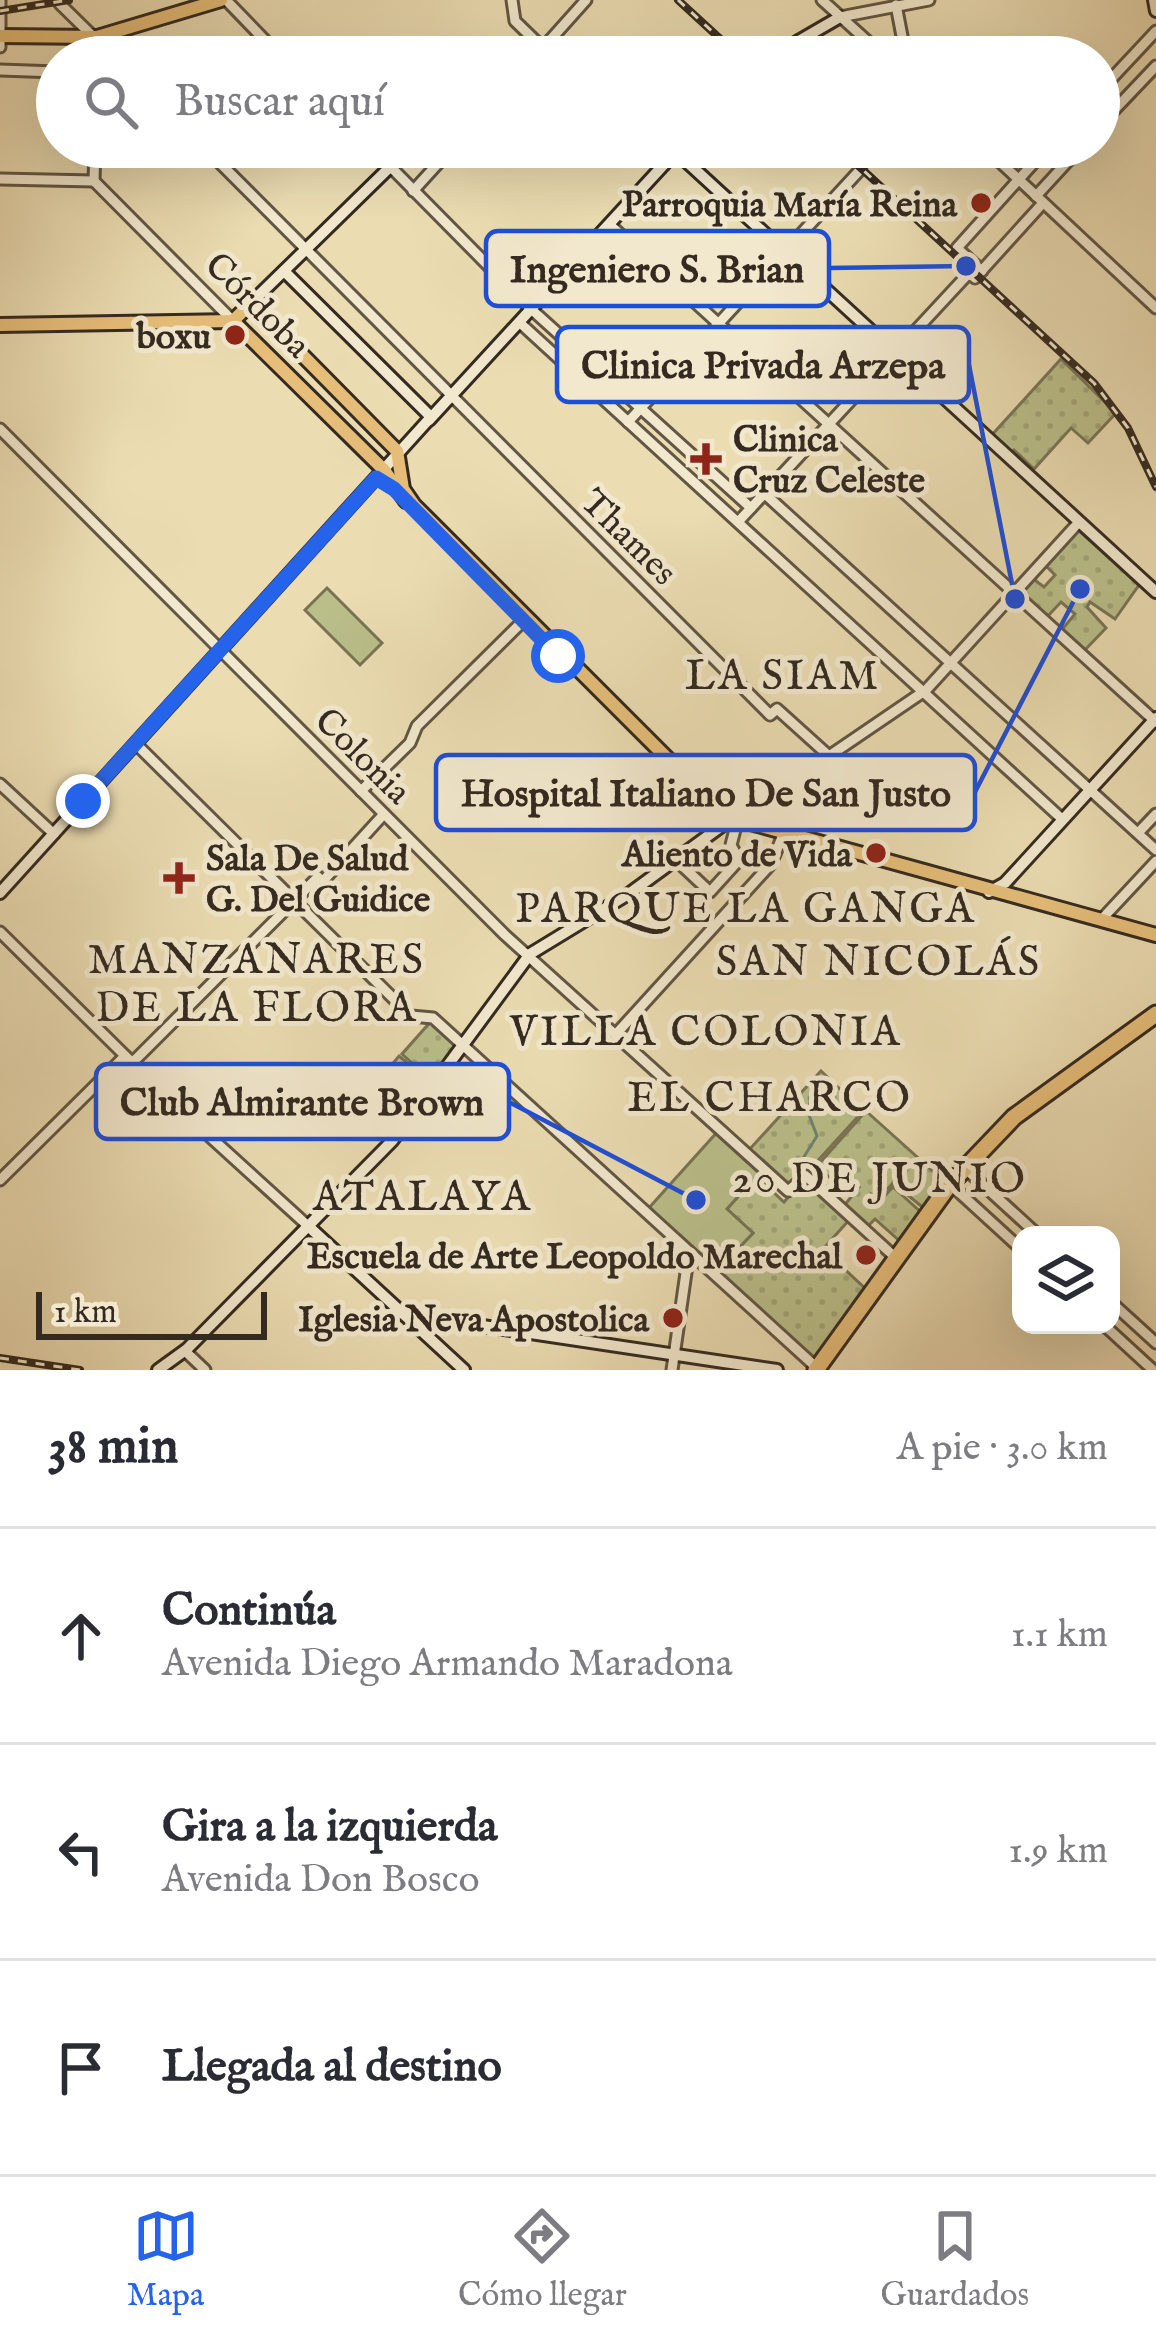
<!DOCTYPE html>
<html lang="es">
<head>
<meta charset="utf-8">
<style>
	:root { --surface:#fff; --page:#f7f7f7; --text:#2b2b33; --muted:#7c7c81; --line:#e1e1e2; --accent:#2563eb }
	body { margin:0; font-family:"IM FELL English",serif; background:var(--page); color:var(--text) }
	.controls { position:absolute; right:36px; bottom:36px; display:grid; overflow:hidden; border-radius:24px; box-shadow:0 12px 48px #0002 }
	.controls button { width:108px; height:108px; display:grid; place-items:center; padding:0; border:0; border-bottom:3px solid var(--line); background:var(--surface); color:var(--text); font:60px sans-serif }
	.scale { position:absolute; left:36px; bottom:30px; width:231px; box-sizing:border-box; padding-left:12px; border:6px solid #342a20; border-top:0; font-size:33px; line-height:42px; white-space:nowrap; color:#342a20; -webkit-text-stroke:9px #f2e8cd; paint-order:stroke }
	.stop { position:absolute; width:36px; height:36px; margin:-27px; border:9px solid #2563eb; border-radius:50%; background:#fff }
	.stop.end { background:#2563eb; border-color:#fff; box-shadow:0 3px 12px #0008 }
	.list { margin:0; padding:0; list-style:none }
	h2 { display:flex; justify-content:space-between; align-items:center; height:156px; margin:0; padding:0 48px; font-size:51px }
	h2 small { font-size:39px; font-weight:400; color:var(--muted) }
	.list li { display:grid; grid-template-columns:78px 1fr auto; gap:36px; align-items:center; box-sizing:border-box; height:216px; padding:0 48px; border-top:3px solid var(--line) }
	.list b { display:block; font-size:45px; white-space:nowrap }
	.list p { margin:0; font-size:39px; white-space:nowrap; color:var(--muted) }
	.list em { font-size:39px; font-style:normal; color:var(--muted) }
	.icon { flex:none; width:66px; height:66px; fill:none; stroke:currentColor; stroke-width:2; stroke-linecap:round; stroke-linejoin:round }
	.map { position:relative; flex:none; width:1156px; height:1370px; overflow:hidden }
	.search { position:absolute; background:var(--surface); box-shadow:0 12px 48px #0002; left:36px; right:36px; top:36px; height:132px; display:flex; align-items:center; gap:30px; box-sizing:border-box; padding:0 42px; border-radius:66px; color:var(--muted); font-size:45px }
	.sheet { height:804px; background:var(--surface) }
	nav { display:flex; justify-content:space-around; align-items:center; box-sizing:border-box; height:168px; border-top:3px solid var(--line); background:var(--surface); font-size:33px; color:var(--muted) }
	nav a { display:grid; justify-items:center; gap:6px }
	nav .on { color:var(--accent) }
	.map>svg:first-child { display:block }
</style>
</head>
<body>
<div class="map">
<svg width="1156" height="1370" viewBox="0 0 1156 1370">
	<defs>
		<pattern id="grass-dots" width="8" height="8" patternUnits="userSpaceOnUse" patternTransform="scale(3)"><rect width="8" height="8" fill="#babf8a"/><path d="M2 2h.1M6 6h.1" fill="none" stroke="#a0a477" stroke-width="1.8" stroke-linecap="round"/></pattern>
	</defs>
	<rect width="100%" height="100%" fill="#ebdcb2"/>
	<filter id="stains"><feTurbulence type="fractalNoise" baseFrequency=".00167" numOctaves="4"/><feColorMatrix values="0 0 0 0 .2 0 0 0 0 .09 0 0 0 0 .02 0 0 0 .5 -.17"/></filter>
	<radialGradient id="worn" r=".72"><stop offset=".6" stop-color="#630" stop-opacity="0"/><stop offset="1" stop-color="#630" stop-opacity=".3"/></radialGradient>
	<g fill="url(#grass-dots)" stroke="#777455" stroke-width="3">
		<path d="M1061 359 1116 413 1088 443 1071 428 1034 469 1014 450 1009 455 990 437Z"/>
		<path d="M1078 530 1139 585 1115 619 1090 602 1087 607 1106 628 1083 652 1060 632 1075 614 1061 602 1046 618 1017 593 1031 577 1044 587 1055 575 1045 565Z"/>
		<path d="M433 1019 462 1046 434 1083 402 1054Z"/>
		<path d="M399 1056 433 1084 411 1112 386 1092 379 1080Z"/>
		<path d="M821 1071 863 1111 792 1189 748 1151Z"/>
		<path d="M866 1111 946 1183 926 1210 893 1183 879 1198 873 1195 878 1203 893 1187 923 1214 903 1244 875 1219 865 1229 843 1207 860 1186 850 1196 817 1166Z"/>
		<path d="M756 1176 784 1202 802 1181H808L850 1219 823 1249 870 1293 816 1365 715 1273 753 1233 727 1209Z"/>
	</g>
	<g fill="#babf8a" stroke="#777455" stroke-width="3">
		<path d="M327 588 382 643 360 665 305 610Z"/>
		<path d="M720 1129 763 1169 727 1209 753 1233 715 1273 648 1209Z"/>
	</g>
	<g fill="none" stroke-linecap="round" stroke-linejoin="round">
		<path stroke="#708274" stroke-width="3" d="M802 1172 800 1163 817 1136 809 1115 811 1083"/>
		<defs>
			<g id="tertiary">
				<path d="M226 0 281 57"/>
				<path d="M512 0 515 21 552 57"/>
				<path d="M822 0 885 57"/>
				<path d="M60 4 114 57"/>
				<path d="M896 5 906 57"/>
				<path d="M840 17 929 0"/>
				<path d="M0 47V0"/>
				<path d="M535 57 586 0"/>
				<path d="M0 70 57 72"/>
				<path d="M1099 92 1156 31"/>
				<path d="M1099 126 1156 66"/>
				<path d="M204 147 770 715 777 709 828 755"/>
				<path d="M371 147 531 309 751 508"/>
				<path d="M645 147 664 165"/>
				<path d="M984 147 1156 308"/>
				<path d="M0 179 94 181"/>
				<path d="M94 181 233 321"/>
				<path d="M94 181 95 147"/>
				<path d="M413 191 453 147"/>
				<path d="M1036 196 1081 147"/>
				<path d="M609 224 1156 722"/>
				<path d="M982 271 957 248 1048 147"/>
				<path d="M519 322 1062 819"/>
				<path d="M628 422 859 171 870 147"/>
				<path d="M0 429 505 935 788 1191 806 1176 896 1258"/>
				<path d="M765 494 1156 850"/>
				<path d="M738 522 969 273 975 278 1043 203"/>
				<path d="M136 744 411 1016 433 1018 817 1368"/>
				<path d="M0 784 54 834"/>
				<path d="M361 791 410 743 417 726 523 621 533 622"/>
				<path d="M738 818 926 690 1079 522"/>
				<path d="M727 822 728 813 748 791 760 802"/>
				<path d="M1138 833 1156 814"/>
				<path d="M676 860 710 892 739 860 731 845 738 818"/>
				<path d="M1101 920 1156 861"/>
				<path d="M0 932 174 1104 307 1225"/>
				<path d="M617 1033 771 864 783 835"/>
				<path d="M132 1063 318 877 322 882 384 814"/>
				<path d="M962 1170 969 1172 1038 1235"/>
				<path d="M0 1180 125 1056"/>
				<path d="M950 1184 1021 1249"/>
				<path d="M1111 1302 1156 1343"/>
				<path d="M1104 1325 1153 1370"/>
				<path d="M185 1351 205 1370"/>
				<path d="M672 1370 689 1252"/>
			</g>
			<g id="secondary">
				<path d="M1154 0 1156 11"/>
				<path d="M771 57 840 17"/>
				<path d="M676 152 1156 592"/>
				<path d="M284 271 431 417"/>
				<path d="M251 303 390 167"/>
				<path d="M429 420 680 147"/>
				<path d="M989 892 1005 883 1156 718"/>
				<path d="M0 893 431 417"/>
				<path d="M307 1225 464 1370"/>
				<path d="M403 1314 777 1370"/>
				<path d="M158 1370 187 1349 392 1141 530 954 630 893 727 822"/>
			</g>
			<g id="primary">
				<path d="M0 36 97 37 221 0"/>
				<path d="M233 321 251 303 397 451 403 489 414 505 725 816 1156 935"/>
				<path d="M233 321 384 470 406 501"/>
				<path d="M0 325 233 321"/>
			</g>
			<path id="trunk" d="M816 1370 950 1184 1014 1117 1156 1014"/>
		</defs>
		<use href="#tertiary" stroke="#625644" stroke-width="15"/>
		<use href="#secondary" stroke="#342a20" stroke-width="16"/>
		<use href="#primary" stroke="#342a20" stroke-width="18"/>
		<use href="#trunk" stroke="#342a20" stroke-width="21"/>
		<use href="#tertiary" stroke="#f2e8cd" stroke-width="9"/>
		<use href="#secondary" stroke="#f2e8cd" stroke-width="10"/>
		<use href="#primary" stroke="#e6be79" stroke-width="12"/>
		<use href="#trunk" stroke="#e6be79" stroke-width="15"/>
		<defs>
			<g id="rail">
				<path d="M678 0 740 57"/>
				<path d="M0 11 69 0"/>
				<path d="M838 147 1094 383 1128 428 1156 487"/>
				<path d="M0 1358 80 1370"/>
			</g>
		</defs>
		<use href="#rail" stroke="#342a20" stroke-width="8"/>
		<use href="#rail" stroke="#f2e8cd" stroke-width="3" stroke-dasharray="9" stroke-linecap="butt"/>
	</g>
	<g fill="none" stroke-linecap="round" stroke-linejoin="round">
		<path stroke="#2563eb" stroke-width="15" d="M83 801 376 478 394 489 558 656"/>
	</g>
	<g fill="#8f2418" stroke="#f2e8cd" stroke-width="4.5">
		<circle cx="981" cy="203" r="12"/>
		<circle cx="235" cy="335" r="12"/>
		<path d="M700 441h12v12h12v12h-12v12h-12v-12h-12v-12h12z"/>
		<circle cx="876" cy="853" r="12"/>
		<path d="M173 860h12v12h12v12h-12v12h-12v-12h-12v-12h12z"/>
		<circle cx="866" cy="1255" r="12"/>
		<circle cx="673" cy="1318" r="12"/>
	</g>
	<g text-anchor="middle" stroke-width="10" stroke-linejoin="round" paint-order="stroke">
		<g font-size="36" font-weight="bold" fill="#342a20" stroke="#f2e8cd" text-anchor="end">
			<text x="957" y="216">Parroquia María Reina</text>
			<text x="211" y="348">boxu</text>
			<text x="733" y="451" text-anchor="start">Clinica<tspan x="733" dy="41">Cruz Celeste</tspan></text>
			<text x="852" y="866">Aliento de Vida</text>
			<text x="206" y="870" text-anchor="start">Sala De Salud<tspan x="206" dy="41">G. Del Guidice</tspan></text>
			<text x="842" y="1268">Escuela de Arte Leopoldo Marechal</text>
			<text x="649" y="1331">Iglesia Neva Apostolica</text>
		</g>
		<g font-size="36" fill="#342a20" stroke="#f2e8cd">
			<text transform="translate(259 304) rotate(45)" y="13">Córdoba</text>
			<text transform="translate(630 536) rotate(45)" y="13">Thames</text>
			<text transform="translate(364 755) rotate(45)" y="13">Colonia</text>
		</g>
		<g font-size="42" letter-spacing="3" fill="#342a20" stroke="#f2e8cd">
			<text x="783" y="689">LA SIAM</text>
			<text x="746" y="922">PARQUE LA GANGA</text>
			<text x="257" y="973">MANZANARES<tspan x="257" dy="48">DE LA FLORA</tspan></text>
			<text x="879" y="975">SAN NICOLÁS</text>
			<text x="706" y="1045">VILLA COLONIA</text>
			<text x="770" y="1111">EL CHARCO</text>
			<text x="880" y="1192">20 DE JUNIO</text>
			<text x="423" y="1210">ATALAYA</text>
		</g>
	</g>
	<path fill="none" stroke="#1d4ed8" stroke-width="4.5" d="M966 266L829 268M1015 599L969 365M1080 589L975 792M696 1200L509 1102"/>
	<g fill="#1d4ed8" stroke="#f2e8cd" stroke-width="4.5">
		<circle cx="966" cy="266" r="12"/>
		<circle cx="1015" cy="599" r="12"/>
		<circle cx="1080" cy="589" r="12"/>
		<circle cx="696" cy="1200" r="12"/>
	</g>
	<g fill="#f2e8cd" stroke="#1d4ed8" stroke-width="4.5">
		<rect x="486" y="231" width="343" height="75" rx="12"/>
		<rect x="557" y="327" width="412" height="75" rx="12"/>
		<rect x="436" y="755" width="539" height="75" rx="12"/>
		<rect x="96" y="1064" width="413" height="75" rx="12"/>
	</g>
	<g font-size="39" text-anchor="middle" font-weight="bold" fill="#342a20">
		<text x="657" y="282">Ingeniero S. Brian</text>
		<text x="763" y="378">Clinica Privada Arzepa</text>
		<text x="706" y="806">Hospital Italiano De San Justo</text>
		<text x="302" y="1115">Club Almirante Brown</text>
	</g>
	<rect width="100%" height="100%" filter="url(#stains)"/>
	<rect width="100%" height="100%" fill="url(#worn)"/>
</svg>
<div class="controls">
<button><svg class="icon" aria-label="layers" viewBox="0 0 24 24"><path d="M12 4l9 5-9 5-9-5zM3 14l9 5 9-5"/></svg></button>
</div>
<div class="scale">1 km</div>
<div class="stop" style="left:558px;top:656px"></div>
<div class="stop end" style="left:83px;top:801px"></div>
<div class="search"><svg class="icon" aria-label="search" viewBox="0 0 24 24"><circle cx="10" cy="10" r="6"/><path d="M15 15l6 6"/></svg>Buscar aquí</div>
</div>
<section class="sheet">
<h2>38 min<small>A pie · 3.0 km</small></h2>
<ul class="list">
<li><svg class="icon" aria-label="ahead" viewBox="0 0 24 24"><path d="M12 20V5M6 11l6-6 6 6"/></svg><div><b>Continúa</b><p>Avenida Diego Armando Maradona</p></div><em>1.1 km</em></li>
<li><svg class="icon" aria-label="left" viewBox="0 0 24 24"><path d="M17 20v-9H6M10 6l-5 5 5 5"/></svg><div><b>Gira a la izquierda</b><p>Avenida Don Bosco</p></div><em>1.9 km</em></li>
<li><svg class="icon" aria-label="arrive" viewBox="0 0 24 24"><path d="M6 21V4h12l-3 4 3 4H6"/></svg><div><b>Llegada al destino</b></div></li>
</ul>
</section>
<nav>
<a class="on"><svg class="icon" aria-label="map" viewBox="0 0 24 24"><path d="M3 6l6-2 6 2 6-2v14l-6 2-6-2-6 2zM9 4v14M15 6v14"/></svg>Mapa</a>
<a><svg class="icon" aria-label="directions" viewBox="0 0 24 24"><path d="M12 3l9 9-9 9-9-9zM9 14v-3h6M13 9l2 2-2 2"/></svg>Cómo llegar</a>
<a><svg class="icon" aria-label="saved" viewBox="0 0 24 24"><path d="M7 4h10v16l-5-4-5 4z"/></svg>Guardados</a>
</nav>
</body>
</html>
